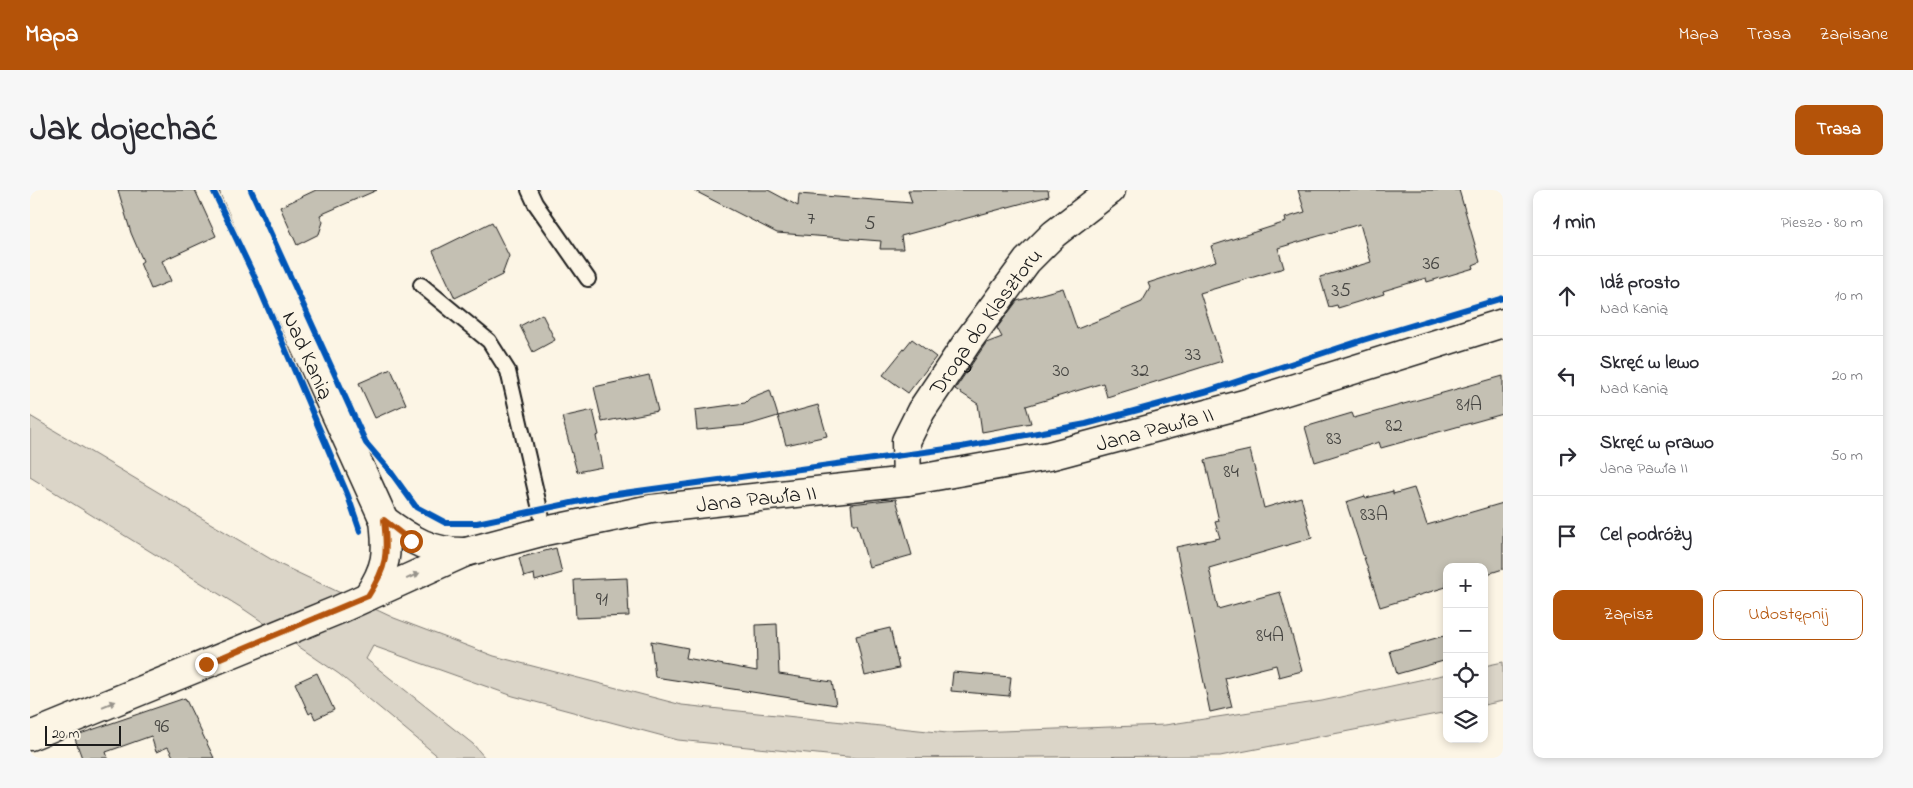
<!DOCTYPE html>
<html lang="pl">
<head>
<meta charset="utf-8">
<style>
	:root { --surface:#fff; --page:#f7f7f7; --text:#2b2b33; --muted:#7c7c81; --line:#e1e1e2; --accent:#b45309 }
	body { margin:0; font-family:"Indie Flower",sans-serif; background:var(--page); color:var(--text) }
	.controls { position:absolute; right:15px; bottom:15px; display:grid; overflow:hidden; border-radius:10px; box-shadow:0 2px 8px #0003 }
	.controls button { width:45px; height:45px; display:grid; place-items:center; padding:0; border:0; border-bottom:1px solid var(--line); background:var(--surface); color:var(--text); font:25px sans-serif }
	.scale { position:absolute; left:15px; bottom:12px; width:76px; box-sizing:border-box; padding-left:5px; border:2px solid #1c1c1c; border-top:0; font-size:14px; line-height:18px; white-space:nowrap; color:#1c1c1c; -webkit-text-stroke:4px #fcf5e5; paint-order:stroke }
	.stop { position:absolute; width:15px; height:15px; margin:-11px; border:4px solid #b45309; border-radius:50%; background:#fff }
	.stop.end { background:#b45309; border-color:#fff; box-shadow:0 1px 5px #0008 }
	.list { margin:0; padding:0; list-style:none }
	h2 { display:flex; justify-content:space-between; align-items:center; height:65px; margin:0; padding:0 20px; font-size:21px }
	h2 small { font-size:16px; font-weight:400; color:var(--muted) }
	.list li { display:grid; grid-template-columns:32px 1fr auto; gap:15px; align-items:center; box-sizing:border-box; height:80px; padding:0 20px; border-top:1px solid var(--line) }
	.list b { display:block; font-size:19px; white-space:nowrap }
	.list p { margin:0; font-size:16px; white-space:nowrap; color:var(--muted) }
	.list em { font-size:16px; font-style:normal; color:var(--muted) }
	.actions { display:flex; gap:10px; padding:15px 20px }
	.actions a { flex:1; padding:11px 0; border:1px solid var(--accent); border-radius:10px; text-align:center; font-size:18px; color:var(--accent) }
	.actions .main { background:var(--accent); color:#fff }
	.icon { flex:none; width:28px; height:28px; fill:none; stroke:currentColor; stroke-width:2; stroke-linecap:round; stroke-linejoin:round }
	.map { position:relative; flex:none; width:1473px; height:568px; overflow:hidden; border-radius:10px }
	header { display:flex; align-items:center; gap:30px; box-sizing:border-box; height:70px; padding:0 25px; background:var(--accent); color:#fff }
	header strong { font-size:24px }
	nav { display:flex; gap:28px; margin-inline-start:auto; font-size:18px }
	.intro { display:flex; align-items:center; justify-content:space-between; box-sizing:border-box; height:120px; padding:0 30px }
	h1 { margin:0; font-size:35px }
	.button { padding:12px 22px; border-radius:10px; background:var(--accent); color:#fff; font-size:18px; font-weight:700 }
	main { display:flex; gap:30px; padding:0 30px }
	aside { flex:1; background:var(--surface); border-radius:10px; box-shadow:0 2px 8px #0003 }
	.map>svg:first-child { display:block }
</style>
</head>
<body>
<header>
<strong>Mapa</strong>
<nav><a>Mapa</a><a>Trasa</a><a>Zapisane</a></nav>
</header>
<div class="intro"><h1>Jak dojechać</h1><a class="button">Trasa</a></div>
<main>
<div class="map">
<svg width="1473" height="568" viewBox="0 0 1473 568">
	<rect width="100%" height="100%" fill="#fcf5e5"/>
	<filter id="ink" filterUnits="userSpaceOnUse"><feTurbulence type="fractalNoise" baseFrequency=".02" numOctaves="2"/><feDisplacementMap in="SourceGraphic" scale="10" xChannelSelector="R" yChannelSelector="G"/><feConvolveMatrix kernelMatrix="1 2 1 2 8 2 1 2 1" color-interpolation-filters="sRGB"/></filter>
	<g filter="url(#ink)">
		<g fill="#dbd5c8" stroke="#7c7872">
			<path d="M0 226 249 374 364 428 464 466 652 515 917 543 1135 535 1292 511 1417 484V522L1190 566 827 568 648 550 483 506 343 456 336 469 443 554 455 568H410L309 484 215 420 0 287Z"/>
			<path d="M1473 472V511L1454 515V476Z"/>
		</g>
		<g fill="#c4c0b3" stroke="#1c1c1c">
			<path d="M88 0H165L186 46 132 71 141 91 121 99 110 73 113 71 101 43Z"/>
			<path d="M286 0H347L290 25 293 32 289 44 267 55 250 17Z"/>
			<path d="M663 0H738L768 16 769 4 882 13 878 0H1018L1019 6 871 46 873 59H850L851 51 747 43Z"/>
			<path d="M1268 0H1429L1450 72 1443 75 1444 78 1397 92 1396 88 1353 101 1354 104 1308 118 1307 115 1299 117 1290 87 1341 72 1330 34 1248 58 1254 78 1170 103 1192 171 1077 207 1073 193 996 216 1001 233 952 242 948 214 925 199 956 153 972 147 967 138 987 111 1033 98 1047 139 1074 128 1112 112 1120 98 1118 93 1186 71 1181 56 1256 32 1255 28 1275 22Z"/>
			<path d="M462 32 479 66 472 85 425 108 403 61Z"/>
			<path d="M512 124 525 150 503 162 490 136Z"/>
			<path d="M882 149 906 167 878 203 853 185Z"/>
			<path d="M361 179 376 214 345 228 329 193Z"/>
			<path d="M619 185 628 221 572 232 564 197Z"/>
			<path d="M1473 186V224L1351 258 1349 252 1285 272 1275 237 1322 223 1324 228Z"/>
			<path d="M740 200 748 226 718 235 667 240 665 220 715 213 720 208Z"/>
			<path d="M788 215 797 246 756 255 748 226Z"/>
			<path d="M563 220 569 245 566 246 572 277 547 282 532 227Z"/>
			<path d="M1220 260 1234 318 1271 307 1282 348 1179 378 1188 419 1250 402 1272 481 1249 487 1246 475 1195 488 1202 517 1180 522 1146 357 1190 348 1185 332 1189 331 1175 270Z"/>
			<path d="M1384 298 1397 335 1473 313V379L1454 385V377H1417L1416 397 1350 417 1316 312 1335 306 1336 308 1363 301V304Z"/>
			<path d="M866 309 882 365 839 377 827 334H823L821 314Z"/>
			<path d="M526 358 532 383 505 391 504 384 494 387 489 368Z"/>
			<path d="M597 388 599 426 546 428 544 390Z"/>
			<path d="M747 434 749 484 802 492 806 515 625 487 621 451 658 458 656 468 727 481 726 435Z"/>
			<path d="M860 438 869 478 835 486 826 446Z"/>
			<path d="M1417 445V470L1367 484 1360 461Z"/>
			<path d="M923 482 981 487 979 506 921 501Z"/>
			<path d="M287 483 304 520 285 529 282 522 279 524 265 493Z"/>
			<path d="M155 508 184 568H144L138 557 126 562 121 546 76 562 78 568H52L44 546Z"/>
		</g>
		<g fill="none" stroke-linecap="round" stroke-linejoin="round">
			<defs>
				<g id="service">
					<path d="M499 0 505 13 558 89"/>
					<path d="M391 95 459 151 478 181 515 341"/>
				</g>
				<g id="minor">
					<path id="s1" d="M877 291 876 251 891 221 938 151 997 71 1024 44 1081 0"/>
				</g>
				<g id="tertiary">
					<path id="s2" d="M204 0 354 330C358 364 357 377 338 406"/>
					<path d="M354 330C381 350 402 363 436 362"/>
					<path id="s3" d="M0 546 308 420 436 362 515 341 621 319 877 291 1019 266 1214 214 1473 133"/>
				</g>
			</defs>
			<use href="#service" stroke="#1c1c1c" stroke-width="18"/>
			<use href="#minor" stroke="#1c1c1c" stroke-width="31"/>
			<use href="#tertiary" stroke="#1c1c1c" stroke-width="31"/>
			<use href="#service" stroke="#fcf5e5" stroke-width="14"/>
			<use href="#minor" stroke="#fcf5e5" stroke-width="28"/>
			<use href="#tertiary" stroke="#fcf5e5" stroke-width="28"/>
			<defs>
				<g id="cycleway">
					<path d="M183 0 225 88 318 306 330 341"/>
					<path d="M221 0 336 253 360 281 386 317 416 333H447L579 305 931 257 1056 234 1178 201 1333 150 1473 108"/>
				</g>
			</defs>
			<use href="#cycleway" stroke="#fcf5e5" stroke-width="9"/>
			<use href="#cycleway" stroke="#0057b8" stroke-width="6"/>
		</g>
		<defs><path id="oneway-solid" d="M-6-.8H1V-3.2L6.5 0L1 3.2V.8H-6Z" transform="scale(1.25)"/></defs>
		<g fill="#97938b">
			<use href="#oneway-solid" transform="translate(383 386) rotate(-24)"/>
			<use href="#oneway-solid" transform="translate(79 514) rotate(-22)"/>
		</g>
	</g>
	<g fill="none" stroke-linecap="round" stroke-linejoin="round" filter="url(#ink)">
		<path stroke="#b45309" stroke-width="6" d="M176 474 338 406C357 377 358 364 354 330L381 351"/>
	</g>
	<g text-anchor="middle" stroke-width="4" stroke-linejoin="round" paint-order="stroke">
		<g font-size="20" fill="#464542">
			<text x="781" y="34">7</text>
			<text x="840" y="39">5</text>
			<text x="1401" y="79">36</text>
			<text x="1311" y="106">35</text>
			<text x="1163" y="170">33</text>
			<text x="1031" y="186">30</text>
			<text x="1110" y="186">32</text>
			<text x="1439" y="220">81A</text>
			<text x="1364" y="241">82</text>
			<text x="1304" y="254">83</text>
			<text x="1201" y="287">84</text>
			<text x="1344" y="330">83A</text>
			<text x="572" y="415">91</text>
			<text x="1240" y="451">84A</text>
			<text x="132" y="542">96</text>
		</g>
		<g font-size="22" fill="#1c1c1c" stroke="#fcf5e5">
			<text dy="8" stroke="none"><textPath href="#s1" startOffset="184">Droga do Klasztoru</textPath></text>
			<text dy="8" stroke="none"><textPath href="#s2" startOffset="181">Nad Kanią</textPath></text>
			<text dy="8" stroke="none"><textPath href="#s3" startOffset="1174">Jana Pawła II</textPath></text>
			<text dy="8" stroke="none"><textPath href="#s3" startOffset="769">Jana Pawła II</textPath></text>
		</g>
	</g>
</svg>
<div class="controls">
<button>+</button>
<button>−</button>
<button><svg class="icon" aria-label="locate" viewBox="0 0 24 24"><circle cx="12" cy="12" r="6"/><path d="M12 2v4M12 18v4M2 12h4M18 12h4"/></svg></button>
<button><svg class="icon" aria-label="layers" viewBox="0 0 24 24"><path d="M12 4l9 5-9 5-9-5zM3 14l9 5 9-5"/></svg></button>
</div>
<div class="scale">20 m</div>
<div class="stop" style="left:381px;top:351px"></div>
<div class="stop end" style="left:176px;top:474px"></div>
</div>
<aside>
<h2>1 min<small>Pieszo · 80 m</small></h2>
<ul class="list">
<li><svg class="icon" aria-label="ahead" viewBox="0 0 24 24"><path d="M12 20V5M6 11l6-6 6 6"/></svg><div><b>Idź prosto</b><p>Nad Kanią</p></div><em>10 m</em></li>
<li><svg class="icon" aria-label="left" viewBox="0 0 24 24"><path d="M17 20v-9H6M10 6l-5 5 5 5"/></svg><div><b>Skręć w lewo</b><p>Nad Kanią</p></div><em>20 m</em></li>
<li><svg class="icon" aria-label="right" viewBox="0 0 24 24"><path d="M7 20v-9h11M14 6l5 5-5 5"/></svg><div><b>Skręć w prawo</b><p>Jana Pawła II</p></div><em>50 m</em></li>
<li><svg class="icon" aria-label="arrive" viewBox="0 0 24 24"><path d="M6 21V4h12l-3 4 3 4H6"/></svg><div><b>Cel podróży</b></div></li>
</ul>
<div class="actions"><a class="main">Zapisz</a><a>Udostępnij</a></div>
</aside>
</main>
</body>
</html>
